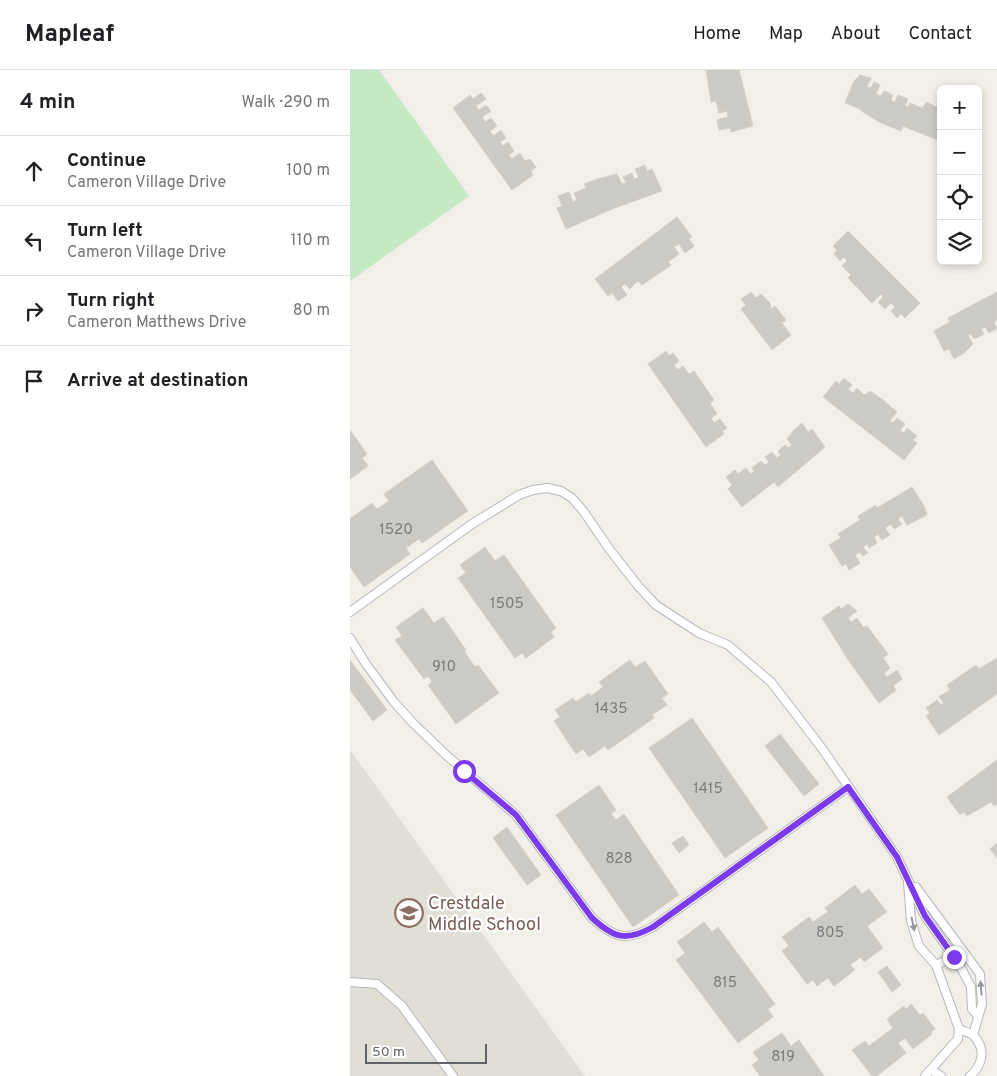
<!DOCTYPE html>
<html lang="en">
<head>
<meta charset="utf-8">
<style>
	:root { --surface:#fff; --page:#f2f2f2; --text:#202124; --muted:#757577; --line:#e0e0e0 }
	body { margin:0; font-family:Overpass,sans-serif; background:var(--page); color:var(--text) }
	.controls { position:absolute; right:15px; top:15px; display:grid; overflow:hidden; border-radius:8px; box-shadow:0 2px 8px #0003 }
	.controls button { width:45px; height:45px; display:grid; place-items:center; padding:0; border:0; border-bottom:1px solid var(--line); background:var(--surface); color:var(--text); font:25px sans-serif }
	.scale { position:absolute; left:15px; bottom:12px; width:122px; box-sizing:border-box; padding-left:5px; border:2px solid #5f6368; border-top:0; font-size:14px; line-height:18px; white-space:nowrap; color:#5f6368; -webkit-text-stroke:4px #fff; paint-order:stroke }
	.stop { position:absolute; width:15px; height:15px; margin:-11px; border:4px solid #7c3aed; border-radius:50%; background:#fff }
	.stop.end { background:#7c3aed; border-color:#fff; box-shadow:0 1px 5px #0008 }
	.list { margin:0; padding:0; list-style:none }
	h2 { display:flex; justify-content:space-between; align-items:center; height:65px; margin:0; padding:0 20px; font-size:21px }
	h2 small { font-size:16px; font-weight:400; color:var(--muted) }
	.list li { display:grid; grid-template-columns:32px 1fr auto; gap:15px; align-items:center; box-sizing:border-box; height:70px; padding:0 20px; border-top:1px solid var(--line) }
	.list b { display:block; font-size:19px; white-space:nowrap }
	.list p { margin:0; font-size:16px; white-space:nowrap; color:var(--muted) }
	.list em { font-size:16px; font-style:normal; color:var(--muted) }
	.icon { flex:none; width:28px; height:28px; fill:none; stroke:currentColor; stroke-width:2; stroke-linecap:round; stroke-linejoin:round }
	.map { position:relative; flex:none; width:647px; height:1006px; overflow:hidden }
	header { display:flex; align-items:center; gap:30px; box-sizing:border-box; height:70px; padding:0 25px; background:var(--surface); border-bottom:1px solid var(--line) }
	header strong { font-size:24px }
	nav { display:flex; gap:28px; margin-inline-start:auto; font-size:18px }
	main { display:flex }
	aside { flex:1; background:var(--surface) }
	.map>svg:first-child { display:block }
</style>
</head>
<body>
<header>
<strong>Mapleaf</strong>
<nav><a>Home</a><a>Map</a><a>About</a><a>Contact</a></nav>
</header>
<main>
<aside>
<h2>4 min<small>Walk · 290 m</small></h2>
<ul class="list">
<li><svg class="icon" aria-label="ahead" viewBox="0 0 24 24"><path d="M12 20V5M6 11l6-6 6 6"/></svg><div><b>Continue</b><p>Cameron Village Drive</p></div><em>100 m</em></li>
<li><svg class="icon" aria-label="left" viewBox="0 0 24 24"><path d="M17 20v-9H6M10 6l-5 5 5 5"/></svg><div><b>Turn left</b><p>Cameron Village Drive</p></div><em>110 m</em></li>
<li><svg class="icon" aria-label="right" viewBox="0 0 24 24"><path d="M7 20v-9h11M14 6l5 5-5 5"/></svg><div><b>Turn right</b><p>Cameron Matthews Drive</p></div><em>80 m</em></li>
<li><svg class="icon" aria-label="arrive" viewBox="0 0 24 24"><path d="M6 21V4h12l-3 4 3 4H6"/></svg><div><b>Arrive at destination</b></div></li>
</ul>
</aside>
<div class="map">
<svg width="647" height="1006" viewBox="0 0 647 1006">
	<rect width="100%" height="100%" fill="#f1efe8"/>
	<path fill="#e1ded6" d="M0 680 235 1006H0Z"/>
	<path fill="#c5e8c5" d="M0 0H29L119 126 0 211Z"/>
	<g fill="#cccac5" stroke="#d6d1c6">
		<path d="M356 0H389L403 56 381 62 380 58 369 60 367 50 378 47 377 41 369 43 366 31 361 32Z"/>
		<path d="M510 5 521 8 517 17 521 18 524 12 530 15 526 24 531 26 534 21 543 25 541 30 545 32 548 25 558 29 555 36 558 37 560 33 572 38 577 32 586 37 589 33 591 34 590 71 553 56 551 61 531 53 513 42 510 39 495 33 504 11Z"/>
		<path d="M131 23 136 29 126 36 129 40 136 35 141 41 132 47 135 52 141 48 147 56 140 61 143 66 151 60 156 68 150 72 153 76 158 72 164 81 159 85 162 89 170 83 175 91 180 89 186 97 181 101 183 105 162 120 103 38 120 25 123 29Z"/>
		<path d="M295 95 297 101 302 99 312 121 262 139 216 159 207 138 212 136 208 126 219 122 223 132 227 130 224 123 236 118 234 114 251 108 267 104 272 114 276 113 273 107 282 103 284 109 289 107 285 99Z"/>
		<path d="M327 147 342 167 339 169 344 176 335 183 329 174 324 177 329 184 318 192 321 195 292 215 288 211 280 219 275 214 271 217 277 225 268 231 262 223 258 226 245 209Z"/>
		<path d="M498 161 570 233 555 248 551 244 547 248 541 241 545 237 541 233 535 239 528 232 533 227 531 224 522 233 498 208 501 205 492 196 497 191 494 187 490 191 484 184 487 180 483 176Z"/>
		<path d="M401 222 406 228 411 224 420 233 421 239 425 236 436 250 432 253 441 265 422 280 391 239 396 235 391 229Z"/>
		<path d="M647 222V250L644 252 647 259 639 263 635 257 631 259 634 264 624 269 621 264 618 265 623 274 614 283 604 289 599 279 594 281 584 261 600 252 598 248Z"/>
		<path d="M316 281 319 286 323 283 329 291 324 295 328 300 333 296 339 304 344 301 364 330 360 333 367 344 361 348 364 353 370 349 377 358 372 361 374 364 356 377 298 294Z"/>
		<path d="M494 308 502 315 498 319 503 323 507 318 514 325 520 321 533 330 547 342 540 351 543 353 547 348 555 354 550 360 554 363 557 358 567 366 563 370 567 373 554 390 473 327 486 311 489 314Z"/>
		<path d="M452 353 458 362 462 359 475 377 428 417 424 412 392 437 378 419 382 415 376 407 385 400 388 404 396 398 401 404 404 401 402 398 411 391 415 395 419 392 415 387 422 382 427 388 431 385 428 381 435 375 438 378 442 375 437 369 444 360Z"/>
		<path d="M0 360 17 384 12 388 18 396 0 409Z"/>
		<path d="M82 390 118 441 72 473 69 469 56 478 60 484 14 517 0 497V449L22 433 27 439 39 431 34 424Z"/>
		<path d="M562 417 574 436 577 445 557 455 552 446 548 449 552 454 544 459 541 454 535 458 540 465 532 470 528 464 524 467 527 473 519 478 517 474 513 477 518 483 513 486 510 482 505 485 510 493 499 500 496 494 492 496 479 475 491 468 488 464 510 450 508 446 526 435 527 438Z"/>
		<path d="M135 477 145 491 154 485 206 558 201 562 204 567 176 588 172 583 165 588 108 508 116 503 110 495Z"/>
		<path d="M498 534 507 541 498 548 501 552 507 548 513 557 517 556 538 584 533 588 540 598 534 603 537 607 547 600 552 609 543 616 546 620 529 633 499 591 472 548 489 536 491 539Z"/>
		<path d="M73 538 84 553 93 547 116 580 114 581 125 597 128 595 149 623 106 654 78 615 82 612 78 606 74 609 45 570 52 566 46 557Z"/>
		<path d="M647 588V624L589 665 576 646 580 643 576 638 587 630 591 635 594 633 589 627 600 620 597 615 626 595 629 599Z"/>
		<path d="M0 590 37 640 23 651 0 620Z"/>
		<path d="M280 590 285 597 295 591 318 624 312 628 317 635 302 645 304 648 258 680 255 676 239 687 233 679 226 684 204 651 210 647 205 640 223 628 226 632 239 623 241 626 253 617 249 612Z"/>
		<path d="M342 648 418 758 375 788 299 678Z"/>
		<path d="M430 664 469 714 454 726 415 676Z"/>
		<path d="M647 690V734L644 736 641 732 617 746 614 742 610 745 597 727Z"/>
		<path d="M249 715 266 740 261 744 266 750 274 744 329 825 283 857 206 745Z"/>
		<path d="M157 757 191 805 177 815 143 768Z"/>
		<path d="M333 766 339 775 329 783 322 773Z"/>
		<path d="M647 773V788L640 779Z"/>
		<path d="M505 815 512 824 519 819 537 842 517 856 533 878 514 892 511 887 500 895 505 900 484 916 478 908 467 916 463 910 457 914 432 881 439 876 432 867 459 847 463 852 478 842 475 838Z"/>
		<path d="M354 852 362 862 368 857 425 934 418 939 423 947 388 973 326 890 335 883 327 872Z"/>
		<path d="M537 896 551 915 542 922 528 902Z"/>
		<path d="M561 934 570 945 573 943 585 959 581 962 582 964 563 979 555 968 548 973 556 983 527 1006H522L502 980 515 971 519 976 543 958 537 949 554 936 556 939Z"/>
		<path d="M432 963 441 976 449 970 474 1006H410L402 995 409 990 403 982Z"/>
	</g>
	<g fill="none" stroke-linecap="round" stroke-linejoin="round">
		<defs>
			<g id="service">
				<path d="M0 542 122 454 169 425 183 420 197 418 211 421 222 428 234 442 260 480 289 517 306 535 349 563 378 575 421 612 471 677 547 787 575 846 609 894 621 917 622 939 628 946"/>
				<path d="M0 568 16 594 44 632 63 653 95 684 166 745 242 848C265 868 276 872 303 857L498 717"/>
				<path d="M558 812 561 851 569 876 586 895 609 959 608 969 575 1006"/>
				<path d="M566 817 630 904 632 934 623 965"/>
				<path d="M586 895 604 887"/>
				<path d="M0 912 27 914 52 936 103 1006"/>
				<path d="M609 959C613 961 621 963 624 966 636 979 633 995 620 1006"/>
				<path d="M581 1000 591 1006"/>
			</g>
		</defs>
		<use href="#service" stroke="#b5b8bc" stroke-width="10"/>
		<use href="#service" stroke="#fff" stroke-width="8"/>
	</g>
	<defs><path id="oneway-solid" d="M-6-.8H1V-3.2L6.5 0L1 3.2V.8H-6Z" transform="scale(1.25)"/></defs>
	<g fill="#979a9d">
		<use href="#oneway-solid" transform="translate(563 854) rotate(77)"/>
		<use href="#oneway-solid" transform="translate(631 918) rotate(-95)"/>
	</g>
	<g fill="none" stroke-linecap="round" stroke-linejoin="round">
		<path stroke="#7c3aed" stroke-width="6" d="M114 701 166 745 242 848C264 868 276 872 303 857L498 717 547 787 575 846 604 887"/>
	</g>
	<defs>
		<symbol id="school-ring" viewBox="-11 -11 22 22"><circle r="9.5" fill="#fff" stroke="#8d6e63" stroke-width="1.5"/><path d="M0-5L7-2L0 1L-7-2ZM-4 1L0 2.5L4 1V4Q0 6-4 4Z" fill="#8d6e63"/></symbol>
	</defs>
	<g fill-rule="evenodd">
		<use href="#school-ring" x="43" y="827" width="32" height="32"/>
	</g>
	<g text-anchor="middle" stroke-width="4.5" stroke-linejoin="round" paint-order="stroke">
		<g font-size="15" fill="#7a7d7f">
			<text x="46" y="464">1520</text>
			<text x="157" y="538">1505</text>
			<text x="94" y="601">910</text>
			<text x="261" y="643">1435</text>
			<text x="358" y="723">1415</text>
			<text x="269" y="793">828</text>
			<text x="480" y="867">805</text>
			<text x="375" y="917">815</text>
			<text x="433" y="991">819</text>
		</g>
		<g font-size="18" fill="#785e54" stroke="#fff" text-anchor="start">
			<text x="78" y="839">Crestdale<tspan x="78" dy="21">Middle School</tspan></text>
		</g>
	</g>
</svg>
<div class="controls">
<button>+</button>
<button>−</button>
<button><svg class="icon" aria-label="locate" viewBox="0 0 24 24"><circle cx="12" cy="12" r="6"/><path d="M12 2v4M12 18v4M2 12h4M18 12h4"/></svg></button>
<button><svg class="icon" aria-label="layers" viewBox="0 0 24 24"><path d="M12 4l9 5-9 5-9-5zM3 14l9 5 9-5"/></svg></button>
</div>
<div class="scale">50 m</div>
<div class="stop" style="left:114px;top:701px"></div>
<div class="stop end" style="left:604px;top:887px"></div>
</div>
</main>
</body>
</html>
